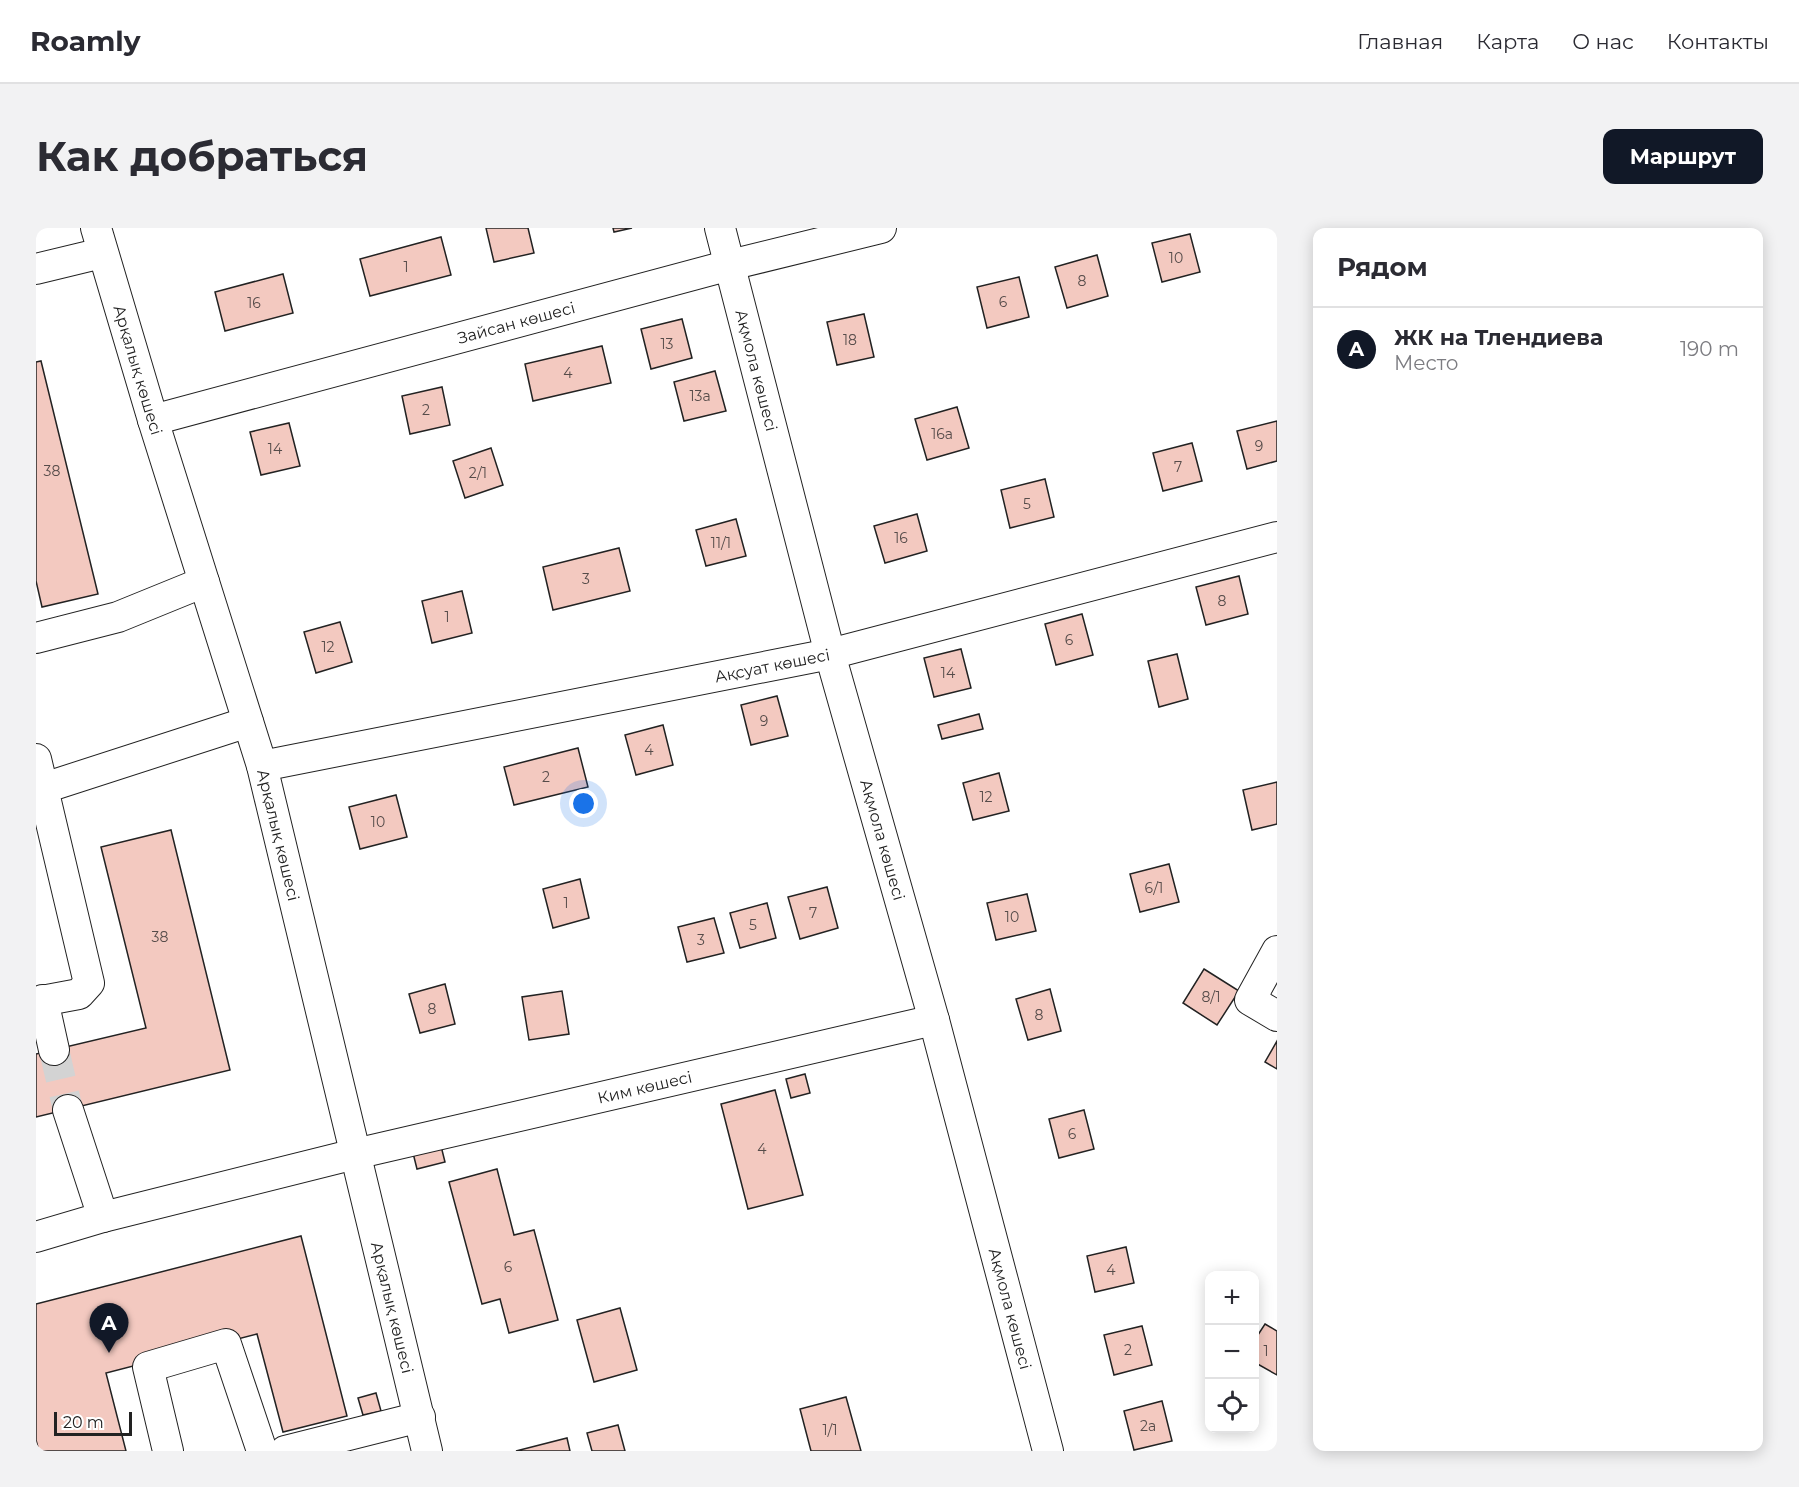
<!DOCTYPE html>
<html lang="ru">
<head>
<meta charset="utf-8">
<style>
	:root { --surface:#fff; --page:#f2f2f3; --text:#2b2b33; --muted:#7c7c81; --line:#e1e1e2; --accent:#111827 }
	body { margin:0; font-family:Montserrat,sans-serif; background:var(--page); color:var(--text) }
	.controls { position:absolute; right:18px; bottom:18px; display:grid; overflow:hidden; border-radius:12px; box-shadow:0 3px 15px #0003 }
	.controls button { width:54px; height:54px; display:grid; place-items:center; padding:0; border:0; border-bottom:2px solid var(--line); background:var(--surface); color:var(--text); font:30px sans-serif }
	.scale { position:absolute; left:18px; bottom:15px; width:78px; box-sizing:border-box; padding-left:6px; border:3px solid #222; border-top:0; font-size:16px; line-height:21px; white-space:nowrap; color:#222; -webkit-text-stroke:4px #fff; paint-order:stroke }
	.you { position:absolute; left:548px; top:576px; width:21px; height:21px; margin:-15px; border:4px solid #fff; border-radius:50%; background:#1a73e8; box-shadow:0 0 0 9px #1a73e833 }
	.badge { display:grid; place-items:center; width:39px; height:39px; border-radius:50%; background:var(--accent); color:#fff; font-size:20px; font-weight:700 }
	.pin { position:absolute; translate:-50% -50px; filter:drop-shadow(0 2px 3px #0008) }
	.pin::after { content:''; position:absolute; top:32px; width:21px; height:18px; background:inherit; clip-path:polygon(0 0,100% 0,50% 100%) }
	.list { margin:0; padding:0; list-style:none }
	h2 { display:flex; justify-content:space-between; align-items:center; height:78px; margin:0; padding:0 24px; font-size:26px }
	h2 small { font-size:20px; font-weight:400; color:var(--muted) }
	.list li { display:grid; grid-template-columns:39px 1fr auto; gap:18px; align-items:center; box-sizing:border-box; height:84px; padding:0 24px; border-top:2px solid var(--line) }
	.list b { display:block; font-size:22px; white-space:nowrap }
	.list p { margin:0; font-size:20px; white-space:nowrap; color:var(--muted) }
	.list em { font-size:20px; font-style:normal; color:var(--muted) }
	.icon { flex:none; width:33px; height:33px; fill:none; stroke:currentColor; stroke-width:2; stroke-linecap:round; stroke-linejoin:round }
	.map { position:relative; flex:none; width:1241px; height:1223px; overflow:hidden; border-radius:12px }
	header { display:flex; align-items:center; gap:36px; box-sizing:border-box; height:84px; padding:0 30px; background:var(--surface); border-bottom:2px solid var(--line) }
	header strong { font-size:28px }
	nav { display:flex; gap:33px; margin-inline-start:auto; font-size:21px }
	.intro { display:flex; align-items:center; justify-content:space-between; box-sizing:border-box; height:144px; padding:0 36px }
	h1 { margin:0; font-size:42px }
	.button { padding:15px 27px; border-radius:12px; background:var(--accent); color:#fff; font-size:21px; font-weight:700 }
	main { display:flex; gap:36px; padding:0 36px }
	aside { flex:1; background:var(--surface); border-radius:12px; box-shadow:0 3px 15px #0003 }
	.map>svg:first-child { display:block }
</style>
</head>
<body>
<header>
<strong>Roamly</strong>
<nav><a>Главная</a><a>Карта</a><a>О нас</a><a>Контакты</a></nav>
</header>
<div class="intro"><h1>Как добраться</h1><a class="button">Маршрут</a></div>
<main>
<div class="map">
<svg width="1241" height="1223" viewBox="0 0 1241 1223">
	<rect width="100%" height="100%" fill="#fff"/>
	<g fill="#f3c9c0" stroke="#222" stroke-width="1.5">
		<path d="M450 0H492L498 25 458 34Z"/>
		<path d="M577 0H596L578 4Z"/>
		<path d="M1154 6 1164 44 1126 54 1116 15Z"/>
		<path d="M405 9 415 47 334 68 324 31Z"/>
		<path d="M1061 27 1072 68 1031 80 1019 39Z"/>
		<path d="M247 46 257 85 189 103 179 64Z"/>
		<path d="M983 49 993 89 951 100 941 59Z"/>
		<path d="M828 86 838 129 801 137 791 94Z"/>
		<path d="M646 91 656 130 615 141 605 101Z"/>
		<path d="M566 118 575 155 497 173 489 136Z"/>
		<path d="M5 133 62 366 6 379 0 353V134Z"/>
		<path d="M679 143 690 183 648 193 638 154Z"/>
		<path d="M406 159 414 197 374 206 366 168Z"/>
		<path d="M921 179 933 220 891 232 879 191Z"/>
		<path d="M1241 193V233L1211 241 1201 203Z"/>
		<path d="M253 195 264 238 225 247 214 204Z"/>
		<path d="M1156 215 1166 253 1127 263 1117 225Z"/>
		<path d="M455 220 467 257 429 270 417 233Z"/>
		<path d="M1009 251 1018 289 974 300 965 262Z"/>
		<path d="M881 286 891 323 849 335 838 298Z"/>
		<path d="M700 291 710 328 670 338 660 302Z"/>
		<path d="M583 320 594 363 517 382 507 339Z"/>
		<path d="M1203 348 1212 386 1170 397 1160 359Z"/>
		<path d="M426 363 436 405 396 415 386 373Z"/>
		<path d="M1046 386 1057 427 1020 437 1009 396Z"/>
		<path d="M304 394 316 434 280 445 268 404Z"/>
		<path d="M925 421 935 460 898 469 888 430Z"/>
		<path d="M1141 426 1152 471 1123 479 1112 433Z"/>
		<path d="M741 468 752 508 715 517 705 477Z"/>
		<path d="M943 486 947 501 906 511 902 497Z"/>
		<path d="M627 497 637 537 600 547 589 507Z"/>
		<path d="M542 520 552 559 478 577 468 539Z"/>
		<path d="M963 545 973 583 937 592 927 555Z"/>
		<path d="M1241 554V596L1216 602 1207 562Z"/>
		<path d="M360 567 371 609 324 621 313 579Z"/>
		<path d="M135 602 194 842 0 889V826L110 800 65 619Z"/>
		<path d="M1133 636 1143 674 1104 684 1094 646Z"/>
		<path d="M544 651 553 690 517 700 507 661Z"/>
		<path d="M791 659 802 700 764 711 752 669Z"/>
		<path d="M991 666 1000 703 960 712 951 675Z"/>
		<path d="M731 675 740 710 704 720 694 685Z"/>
		<path d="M678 690 688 725 651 734 642 699Z"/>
		<path d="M1168 741 1203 763 1181 797 1147 775Z"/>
		<path d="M409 756 419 796 384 805 373 766Z"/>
		<path d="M1014 761 1025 803 992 812 980 771Z"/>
		<path d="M526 763 533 806 493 812 486 769Z"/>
		<path d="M1241 813V841L1229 834Z"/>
		<path d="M769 846 774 865 755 870 750 851Z"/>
		<path d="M739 862 767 967 712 981 685 876Z"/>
		<path d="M1048 882 1058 921 1023 930 1013 891Z"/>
		<path d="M405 918 409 934 381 941 377 925Z"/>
		<path d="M461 941 478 1007 498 1002 522 1092 473 1105 464 1071 446 1076 413 954Z"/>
		<path d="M265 1008 311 1188 247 1204 221 1106 70 1145 90 1223H3L0 1212V1076Z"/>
		<path d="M1090 1019 1098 1055 1059 1064 1051 1028Z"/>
		<path d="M584 1080 601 1142 558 1154 541 1092Z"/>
		<path d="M1229 1096 1241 1103V1147L1218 1134V1113Z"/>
		<path d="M1106 1098 1116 1137 1078 1147 1068 1107Z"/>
		<path d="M340 1165 345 1183 327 1187 322 1170Z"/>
		<path d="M810 1169 825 1223H775L764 1181Z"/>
		<path d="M1126 1173 1136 1213 1098 1222 1088 1183Z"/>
		<path d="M582 1197 589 1223H556L551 1205Z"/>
		<path d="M531 1210 534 1223H480Z"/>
	</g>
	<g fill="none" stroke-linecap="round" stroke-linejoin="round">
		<path stroke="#d3d3d3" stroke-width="30" stroke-dasharray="30 15" stroke-linecap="butt" d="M18 822 32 882"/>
		<defs>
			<g id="minor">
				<path id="s1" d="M60 0 117 192 226 538 391 1223"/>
				<path id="s2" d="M684 0 794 426 898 792 1012 1223"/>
				<path d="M0 41 66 25"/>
				<path id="s3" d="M117 192 694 37 845 0"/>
				<path d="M0 410 82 389 168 354"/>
				<path d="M0 531 53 755 43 766 0 774"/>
				<path id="s4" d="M226 538 794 426 1241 309"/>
				<path d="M8 560 212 494"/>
				<path d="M1241 723 1214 772 1241 788"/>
				<path d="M7 772 18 822"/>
				<path d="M32 882 67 989"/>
				<path id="s5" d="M0 1009 67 989 319 926 898 792"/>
				<path d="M132 1223 112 1139 190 1116 226 1223"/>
				<path d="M249 1223 384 1189"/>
			</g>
		</defs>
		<use href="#minor" stroke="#222" stroke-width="32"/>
		<use href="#minor" stroke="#fff" stroke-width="30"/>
	</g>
	<g text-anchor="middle" stroke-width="4.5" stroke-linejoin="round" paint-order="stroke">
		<g font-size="14" fill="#564c4a">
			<text x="1140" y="35">10</text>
			<text x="370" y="44">1</text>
			<text x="1046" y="58">8</text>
			<text x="967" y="79">6</text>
			<text x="218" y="80">16</text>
			<text x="814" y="117">18</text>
			<text x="631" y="121">13</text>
			<text x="532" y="150">4</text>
			<text x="664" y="173">13а</text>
			<text x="390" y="187">2</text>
			<text x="906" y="211">16а</text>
			<text x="1223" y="223">9</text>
			<text x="239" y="226">14</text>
			<text x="1142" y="244">7</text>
			<text x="16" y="248">38</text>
			<text x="442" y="250">2/1</text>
			<text x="991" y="281">5</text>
			<text x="865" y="315">16</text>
			<text x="685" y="320">11/1</text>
			<text x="550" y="356">3</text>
			<text x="1186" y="378">8</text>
			<text x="411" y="394">1</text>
			<text x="1033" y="417">6</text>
			<text x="292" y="424">12</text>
			<text x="912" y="450">14</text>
			<text x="728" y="498">9</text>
			<text x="613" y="527">4</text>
			<text x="510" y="554">2</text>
			<text x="950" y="574">12</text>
			<text x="342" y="599">10</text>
			<text x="1118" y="665">6/1</text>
			<text x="530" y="680">1</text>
			<text x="777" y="690">7</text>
			<text x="976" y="694">10</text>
			<text x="717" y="702">5</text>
			<text x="124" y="714">38</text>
			<text x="665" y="717">3</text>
			<text x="1175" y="774">8/1</text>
			<text x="396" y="786">8</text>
			<text x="1003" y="792">8</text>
			<text x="1036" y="911">6</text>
			<text x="726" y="926">4</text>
			<text x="472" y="1044">6</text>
			<text x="1075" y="1047">4</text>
			<text x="1092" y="1127">2</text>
			<text x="1230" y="1128">1</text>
			<text x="1112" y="1203">2а</text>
			<text x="794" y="1207">1/1</text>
		</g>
		<g font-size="16" fill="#222" stroke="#fff">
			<text dy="6" stroke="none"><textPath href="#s3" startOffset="376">Зайсан көшесі</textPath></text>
			<text dy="6" stroke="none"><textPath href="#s1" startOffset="148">Арқалық көшесі</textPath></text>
			<text dy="6" stroke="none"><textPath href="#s2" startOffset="147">Ақмола көшесі</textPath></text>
			<text dy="6" stroke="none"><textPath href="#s4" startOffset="520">Ақсуат көшесі</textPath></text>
			<text dy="6" stroke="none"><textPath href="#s1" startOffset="634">Арқалық көшесі</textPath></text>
			<text dy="6" stroke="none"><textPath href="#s2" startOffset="633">Ақмола көшесі</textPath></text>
			<text dy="6" stroke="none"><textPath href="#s5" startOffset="627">Ким көшесі</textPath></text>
			<text dy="6" stroke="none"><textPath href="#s1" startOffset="1120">Арқалық көшесі</textPath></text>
			<text dy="6" stroke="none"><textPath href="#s2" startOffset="1119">Ақмола көшесі</textPath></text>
		</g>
	</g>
</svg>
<div class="controls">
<button>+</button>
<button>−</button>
<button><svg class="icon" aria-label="locate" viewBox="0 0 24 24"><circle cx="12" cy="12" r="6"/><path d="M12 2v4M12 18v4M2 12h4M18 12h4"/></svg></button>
</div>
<div class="scale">20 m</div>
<div class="you"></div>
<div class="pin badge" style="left:73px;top:1125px">A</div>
</div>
<aside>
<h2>Рядом<small></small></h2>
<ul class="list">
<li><span class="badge">A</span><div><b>ЖК на Тлендиева</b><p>Место</p></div><em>190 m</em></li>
</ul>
</aside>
</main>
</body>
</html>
